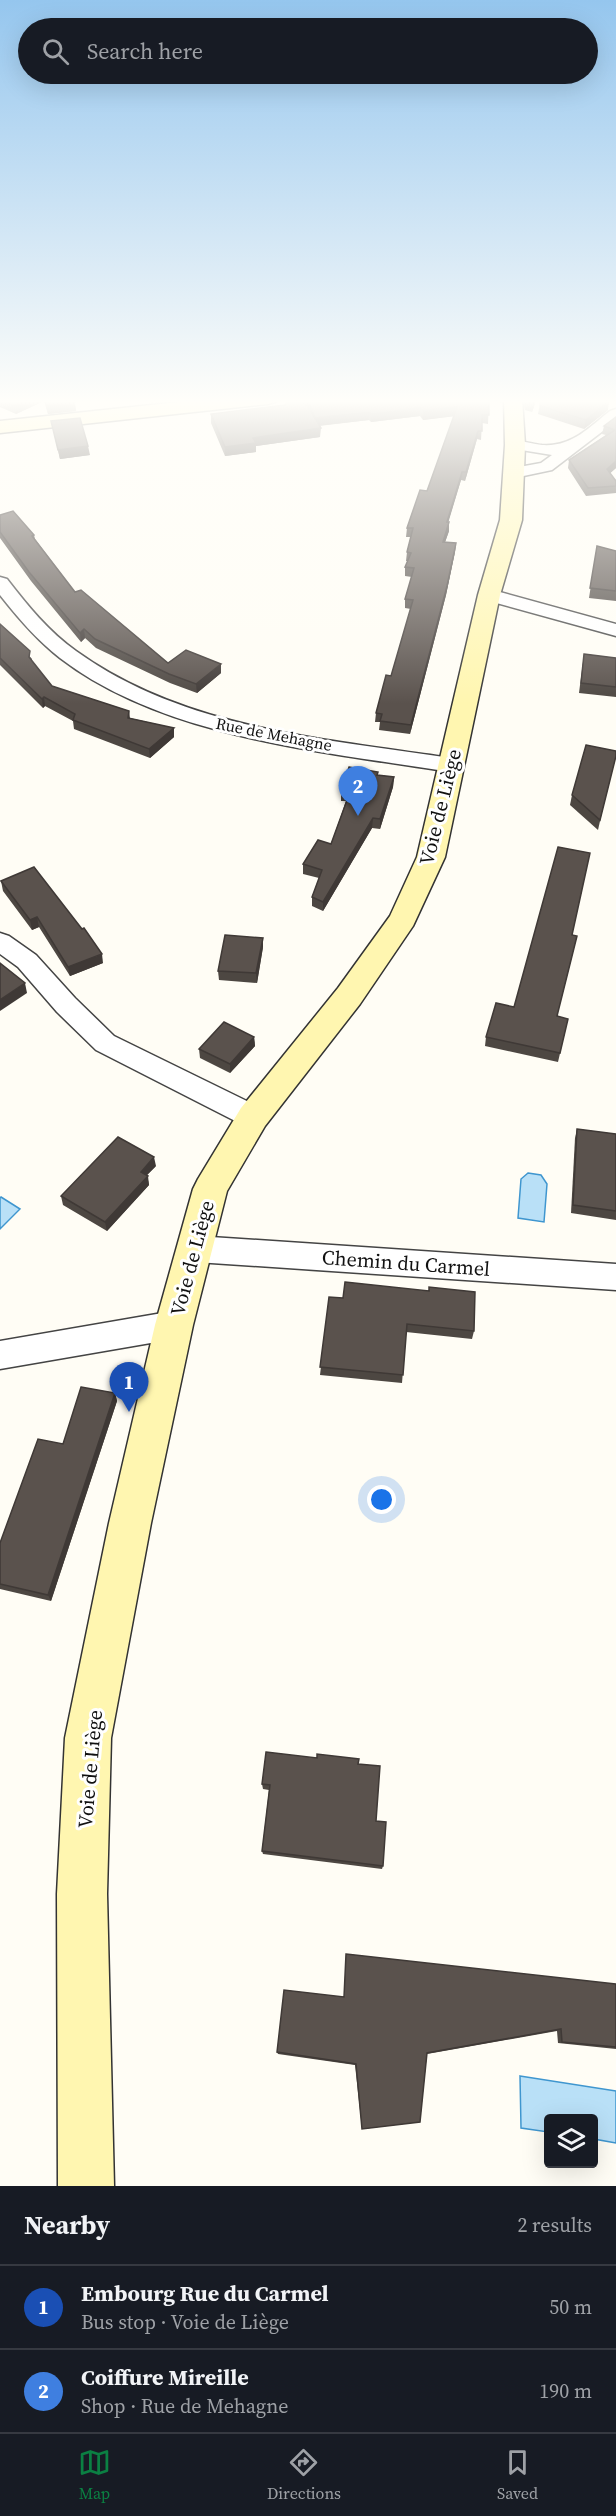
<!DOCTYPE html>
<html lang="en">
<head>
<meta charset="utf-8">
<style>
	:root { --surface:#171b24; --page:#20242c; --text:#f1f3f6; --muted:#9ea1a6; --line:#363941; --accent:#0b8043 }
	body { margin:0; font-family:"Source Serif 4",serif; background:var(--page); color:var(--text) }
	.controls { position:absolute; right:18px; bottom:18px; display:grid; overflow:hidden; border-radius:6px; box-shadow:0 6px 24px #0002 }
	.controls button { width:54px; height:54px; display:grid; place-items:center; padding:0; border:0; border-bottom:2px solid var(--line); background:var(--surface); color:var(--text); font:30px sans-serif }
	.you { position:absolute; left:382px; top:1500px; width:21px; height:21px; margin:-15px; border:4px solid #fff; border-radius:50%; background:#1a73e8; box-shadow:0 0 0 9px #1a73e833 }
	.badge { display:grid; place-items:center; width:39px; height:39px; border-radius:50%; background:var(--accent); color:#fff; font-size:20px; font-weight:700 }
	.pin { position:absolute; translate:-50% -50px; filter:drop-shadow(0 2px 3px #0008) }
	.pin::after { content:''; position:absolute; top:32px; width:21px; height:18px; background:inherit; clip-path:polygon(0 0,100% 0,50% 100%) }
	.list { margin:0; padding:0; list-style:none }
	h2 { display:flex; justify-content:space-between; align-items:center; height:78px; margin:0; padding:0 24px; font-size:26px }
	h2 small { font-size:20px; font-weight:400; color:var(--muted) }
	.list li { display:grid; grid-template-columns:39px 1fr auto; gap:18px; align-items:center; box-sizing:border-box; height:84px; padding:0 24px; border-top:2px solid var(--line) }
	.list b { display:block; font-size:22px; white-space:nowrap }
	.list p { margin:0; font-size:20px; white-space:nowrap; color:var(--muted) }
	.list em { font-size:20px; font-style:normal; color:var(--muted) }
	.icon { flex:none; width:33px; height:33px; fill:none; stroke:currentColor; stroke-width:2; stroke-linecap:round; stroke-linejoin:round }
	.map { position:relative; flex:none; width:616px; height:2186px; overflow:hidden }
	.search { position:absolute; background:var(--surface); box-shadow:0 6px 24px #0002; left:18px; right:18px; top:18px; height:66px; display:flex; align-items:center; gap:15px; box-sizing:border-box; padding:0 21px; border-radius:33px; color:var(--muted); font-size:22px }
	.sheet { height:246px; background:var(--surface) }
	nav { display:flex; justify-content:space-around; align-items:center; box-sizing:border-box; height:84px; border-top:2px solid var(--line); background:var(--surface); font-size:16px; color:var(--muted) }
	nav a { display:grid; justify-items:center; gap:3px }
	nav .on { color:var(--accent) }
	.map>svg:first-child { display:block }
</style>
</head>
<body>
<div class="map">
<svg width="616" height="2186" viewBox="0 0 616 2186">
	<rect width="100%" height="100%" fill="#fffdf5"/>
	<g fill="#b9e0f7" stroke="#3f96cf" stroke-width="1.5">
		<path d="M528 1173 541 1175 547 1184 544 1222 518 1218 521 1179Z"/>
		<path d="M1 1197 20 1209 0 1229V1198Z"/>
		<path d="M520 2076 616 2091V2143L594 2139V2118H548V2132L521 2128Z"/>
	</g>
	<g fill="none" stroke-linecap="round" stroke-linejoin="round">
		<defs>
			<g id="street">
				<path d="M616 409V421L552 470 514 478 506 473 508 469 541 463 552 455 509 448 507 445 509 442C520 439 531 444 542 445 572 447 588 428 610 411Z"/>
				<path d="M0 577 7 579C27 605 49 632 76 651 184 729 324 739 451 758L459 760 462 765 459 770 451 772C325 752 164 738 60 658 37 640 18 618 0 595Z"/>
				<path d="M489 589 616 624V636L482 599 480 595 482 591Z"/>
				<path d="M0 933 9 936 36 955 75 998 114 1036 263 1109 267 1117 263 1125 253 1128 243 1125 96 1050 57 1012 18 967 0 954Z"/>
				<path d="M196 1236 616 1264V1290L196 1262 186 1258 181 1249 186 1240Z"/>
				<path d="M174 1311 185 1315 189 1325 185 1335 174 1339 0 1369V1341Z"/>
			</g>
			<g id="secondary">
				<path d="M217 398H277L275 402 268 404 0 433V421Z"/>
				<path d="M504 398H522L525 445 522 520 500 595 445 857 413 926 360 1004 265 1126 227 1191 193 1325 151 1523 111 1738 107 1894 114 2186H58L57 1894 65 1738 109 1523 155 1325 193 1189 198 1179 241 1108 338 988 390 916 417 857 478 595 500 520 505 445Z"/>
			</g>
		</defs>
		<use href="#street" stroke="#444" stroke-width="3"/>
		<use href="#secondary" stroke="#333" stroke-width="3"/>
		<use href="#street" fill="#fff" fill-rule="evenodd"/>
		<use href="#secondary" fill="#fff6b0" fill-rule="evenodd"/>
	</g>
	<g fill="#4d4742">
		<path d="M0 398H76L74 399 76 411 48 414 44 401 16 414 0 407Z"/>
		<path d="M303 398H503L502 403 489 399 488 424 482 423 481 440 477 439 465 481 461 480 448 522H449V531L445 542 456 543 455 552 446 595 410 734 379 730 380 722H375L376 713 391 676 411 609 405 608V599L412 577 405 576V567L408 561H406L407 552 411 537H406L407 528 427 491 454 416 423 420 420 416 371 422 369 420 319 426 320 437 256 446V452L225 456 211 423V414L306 404Z"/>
		<path d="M522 398H537L532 412 525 410Z"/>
		<path d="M541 398 608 410 584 429 538 414Z"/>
		<path d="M616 417V468L610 473 616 481V493L586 496 568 468 569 460 606 435 602 434 604 426Z"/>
		<path d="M51 421 90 455 60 459Z"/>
		<path d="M0 515 34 535 35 539 75 592 168 663 221 673 197 693 170 683 96 648 85 638 81 642 31 581 0 538Z"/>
		<path d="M597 546 616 551V601L589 598Z"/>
		<path d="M0 624 32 659V661L52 686 129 711 130 718 174 728V737L150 758 74 729 73 721 45 706 43 708 0 665Z"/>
		<path d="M584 654 616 658V697L579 693Z"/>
		<path d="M616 751 598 830 570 805 572 795Z"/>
		<path d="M378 772V775L394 777 393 787 380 829 372 828 323 911 312 906V897L319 878 303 874V864L331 844 346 801H341V791Z"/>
		<path d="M1 881 103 963 70 976 39 927 32 930 3 891Z"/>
		<path d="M572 935 557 1016 568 1019 558 1062 485 1046 486 1037 514 1007Z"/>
		<path d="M263 947 257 983 219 980 218 971Z"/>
		<path d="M254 1037 255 1046 230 1073 200 1058 199 1049Z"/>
		<path d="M577 1129 616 1134V1220L571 1213 575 1138Z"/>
		<path d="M156 1166 147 1175 149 1185 107 1231 63 1205 61 1196Z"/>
		<path d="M329 1297 474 1331 472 1339 406 1332 402 1383 320 1375Z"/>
		<path d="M115 1393 117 1401 51 1601 0 1589V1543L63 1444Z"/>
		<path d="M358 1764 376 1821 383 1866 382 1869 263 1854 262 1851 269 1790 263 1789 262 1784Z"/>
		<path d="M616 1984V2049L558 2043 557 2031 427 2054 420 2122 362 2129 355 2065 278 2054 277 2052Z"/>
	</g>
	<g fill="#3f3936">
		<path d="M32 398H44V401L16 414 15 406Z"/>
		<path d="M150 398H168L151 403Z"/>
		<path d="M536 398H537L532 412 533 404Z"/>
		<path d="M609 401 608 410 584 429 586 420Z"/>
		<path d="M75 402 76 411 48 414 46 405Z"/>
		<path d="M457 407 456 416 423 420V411Z"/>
		<path d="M420 408V416L371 422V414Z"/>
		<path d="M370 412 369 420 315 426V418Z"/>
		<path d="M321 428 320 437 256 446V452L225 456V447L253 438Z"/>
		<path d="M478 431 477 439 465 481 466 472Z"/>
		<path d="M88 446 90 455 60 459 58 450Z"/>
		<path d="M616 461V468L606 477 607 469Z"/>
		<path d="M462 472 461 480 446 530 447 522Z"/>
		<path d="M449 522V531L442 551 443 542Z"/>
		<path d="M456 543 455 552 446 595 410 734 411 725Z"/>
		<path d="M84 629 85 638 81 642 80 633Z"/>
		<path d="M221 664V673L197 693 196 684Z"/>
		<path d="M44 697 45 706 43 708 42 699Z"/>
		<path d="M174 728V737L150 758 149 749Z"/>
		<path d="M394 777 393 787 380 829V819Z"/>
		<path d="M373 818 372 828 323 911V902Z"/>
		<path d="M37 917 39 927 32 930 30 920Z"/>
		<path d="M263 938V947L257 983 256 973Z"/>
		<path d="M102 954 103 963 70 976 68 967Z"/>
		<path d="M25 983 27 993 0 1011V1000Z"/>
		<path d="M254 1037 255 1046 230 1073V1064Z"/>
		<path d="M154 1157 156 1166 142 1180 141 1172Z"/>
		<path d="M148 1176 149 1185 107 1231 105 1222Z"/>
		<path d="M115 1393 117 1401 51 1601 48 1595Z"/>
	</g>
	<g fill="#5a524d" stroke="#3f3936" stroke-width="1.5">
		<path d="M0 398H32L15 406 0 399Z"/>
		<path d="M45 398H74L75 402 46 405Z"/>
		<path d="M290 398H296L307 405 321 428 253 438 256 443 225 447 211 414 285 405Z"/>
		<path d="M307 398H489V415H482V431H478L466 472H462L447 522H449L443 542 456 543 447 586 411 725 380 721 382 714 376 713 386 675 391 676 413 600 405 599 414 568 405 567 411 553 407 552 413 528H407L420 490 427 491 457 407 423 411 420 408 371 414 370 412 315 418Z"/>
		<path d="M525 398H536L533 404 526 402Z"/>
		<path d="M541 398H571L609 401 586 420 540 406Z"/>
		<path d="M616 417V461L607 469 616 481V486L588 488 569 460 615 430 604 426Z"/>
		<path d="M80 418 88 446 58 450 51 421Z"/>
		<path d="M13 511 34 535 32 536 75 592 81 590 168 663 186 650 221 664 196 684 169 674 95 639 84 629 80 633 29 572 0 532V515Z"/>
		<path d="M597 546 616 551V591L590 588Z"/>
		<path d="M0 624 30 651 29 657 52 686 129 711 128 718 174 728 149 749 73 720 75 714 44 697 42 699 0 658Z"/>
		<path d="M584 654 616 658V687L581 683Z"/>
		<path d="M586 745 616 751V756L600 820 572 795Z"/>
		<path d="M349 767 378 772 377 775 394 777 380 819 373 818 323 902 312 897 322 870 303 864 318 840 331 844 350 792 341 791Z"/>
		<path d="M558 847 590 853 572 935 577 936 557 1016 568 1019 560 1053 486 1037 496 1003 514 1007Z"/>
		<path d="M34 867 82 929 84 928 102 954 68 967 37 917 30 920 1 881Z"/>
		<path d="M225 935 263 938 256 973 218 971Z"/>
		<path d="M0 963 25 983 0 1000Z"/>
		<path d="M224 1022 254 1037 230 1064 199 1049Z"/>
		<path d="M577 1129 616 1134V1211L573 1205Z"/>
		<path d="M118 1137 154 1157 141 1172 148 1176 105 1222 61 1196Z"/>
		<path d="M345 1282 429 1291V1287L475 1292 474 1331 407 1324 403 1375 320 1367 329 1297 343 1298Z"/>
		<path d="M81 1387 115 1393 48 1595 0 1584V1543L38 1439 63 1444Z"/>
		<path d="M266 1752 317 1758V1754L359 1759 358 1764 380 1766 376 1821 386 1822 383 1866 262 1851 270 1785 262 1784Z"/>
		<path d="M346 1954 616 1984V2047L562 2042 561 2029 427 2053 420 2122 362 2129 356 2064 277 2052 284 1990 344 1997Z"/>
	</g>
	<linearGradient id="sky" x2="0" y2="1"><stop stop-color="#95c6ee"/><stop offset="0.57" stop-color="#fffefa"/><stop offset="1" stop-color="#fffefa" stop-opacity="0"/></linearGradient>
	<rect width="616" height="704" fill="url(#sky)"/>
	<g text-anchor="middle" stroke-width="6" stroke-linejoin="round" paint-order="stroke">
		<g font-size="16" fill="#111" stroke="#fff">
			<text transform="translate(274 734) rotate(11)" y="6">Rue de Mehagne</text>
		</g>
		<g font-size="20" fill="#111" stroke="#fff">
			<text transform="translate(440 807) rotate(-76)" y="7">Voie de Liège</text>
			<text transform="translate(192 1258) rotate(-75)" y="7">Voie de Liège</text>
			<text transform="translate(406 1263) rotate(4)" y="7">Chemin du Carmel</text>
			<text transform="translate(90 1769) rotate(-85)" y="7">Voie de Liège</text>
		</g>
	</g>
</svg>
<div class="controls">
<button><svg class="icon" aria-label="layers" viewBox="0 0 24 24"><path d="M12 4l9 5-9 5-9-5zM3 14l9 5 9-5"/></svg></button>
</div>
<div class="you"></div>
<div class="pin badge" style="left:129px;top:1412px;background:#1a4fb4">1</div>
<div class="pin badge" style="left:358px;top:816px;background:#3f7fe0">2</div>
<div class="search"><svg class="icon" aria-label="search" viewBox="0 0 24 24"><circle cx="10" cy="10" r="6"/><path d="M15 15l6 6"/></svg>Search here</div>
</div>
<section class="sheet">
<h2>Nearby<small>2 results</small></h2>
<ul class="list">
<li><span class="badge" style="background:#1a4fb4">1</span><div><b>Embourg Rue du Carmel</b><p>Bus stop · Voie de Liège</p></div><em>50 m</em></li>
<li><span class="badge" style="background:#3f7fe0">2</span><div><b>Coiffure Mireille</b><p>Shop · Rue de Mehagne</p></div><em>190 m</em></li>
</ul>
</section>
<nav>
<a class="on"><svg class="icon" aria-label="map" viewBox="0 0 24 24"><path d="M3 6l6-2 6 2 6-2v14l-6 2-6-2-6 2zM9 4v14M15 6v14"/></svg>Map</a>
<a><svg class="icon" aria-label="directions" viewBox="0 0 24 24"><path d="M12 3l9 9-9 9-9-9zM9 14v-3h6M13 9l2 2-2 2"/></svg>Directions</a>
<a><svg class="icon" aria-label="saved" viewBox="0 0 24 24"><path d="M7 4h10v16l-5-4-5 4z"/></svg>Saved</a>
</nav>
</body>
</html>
